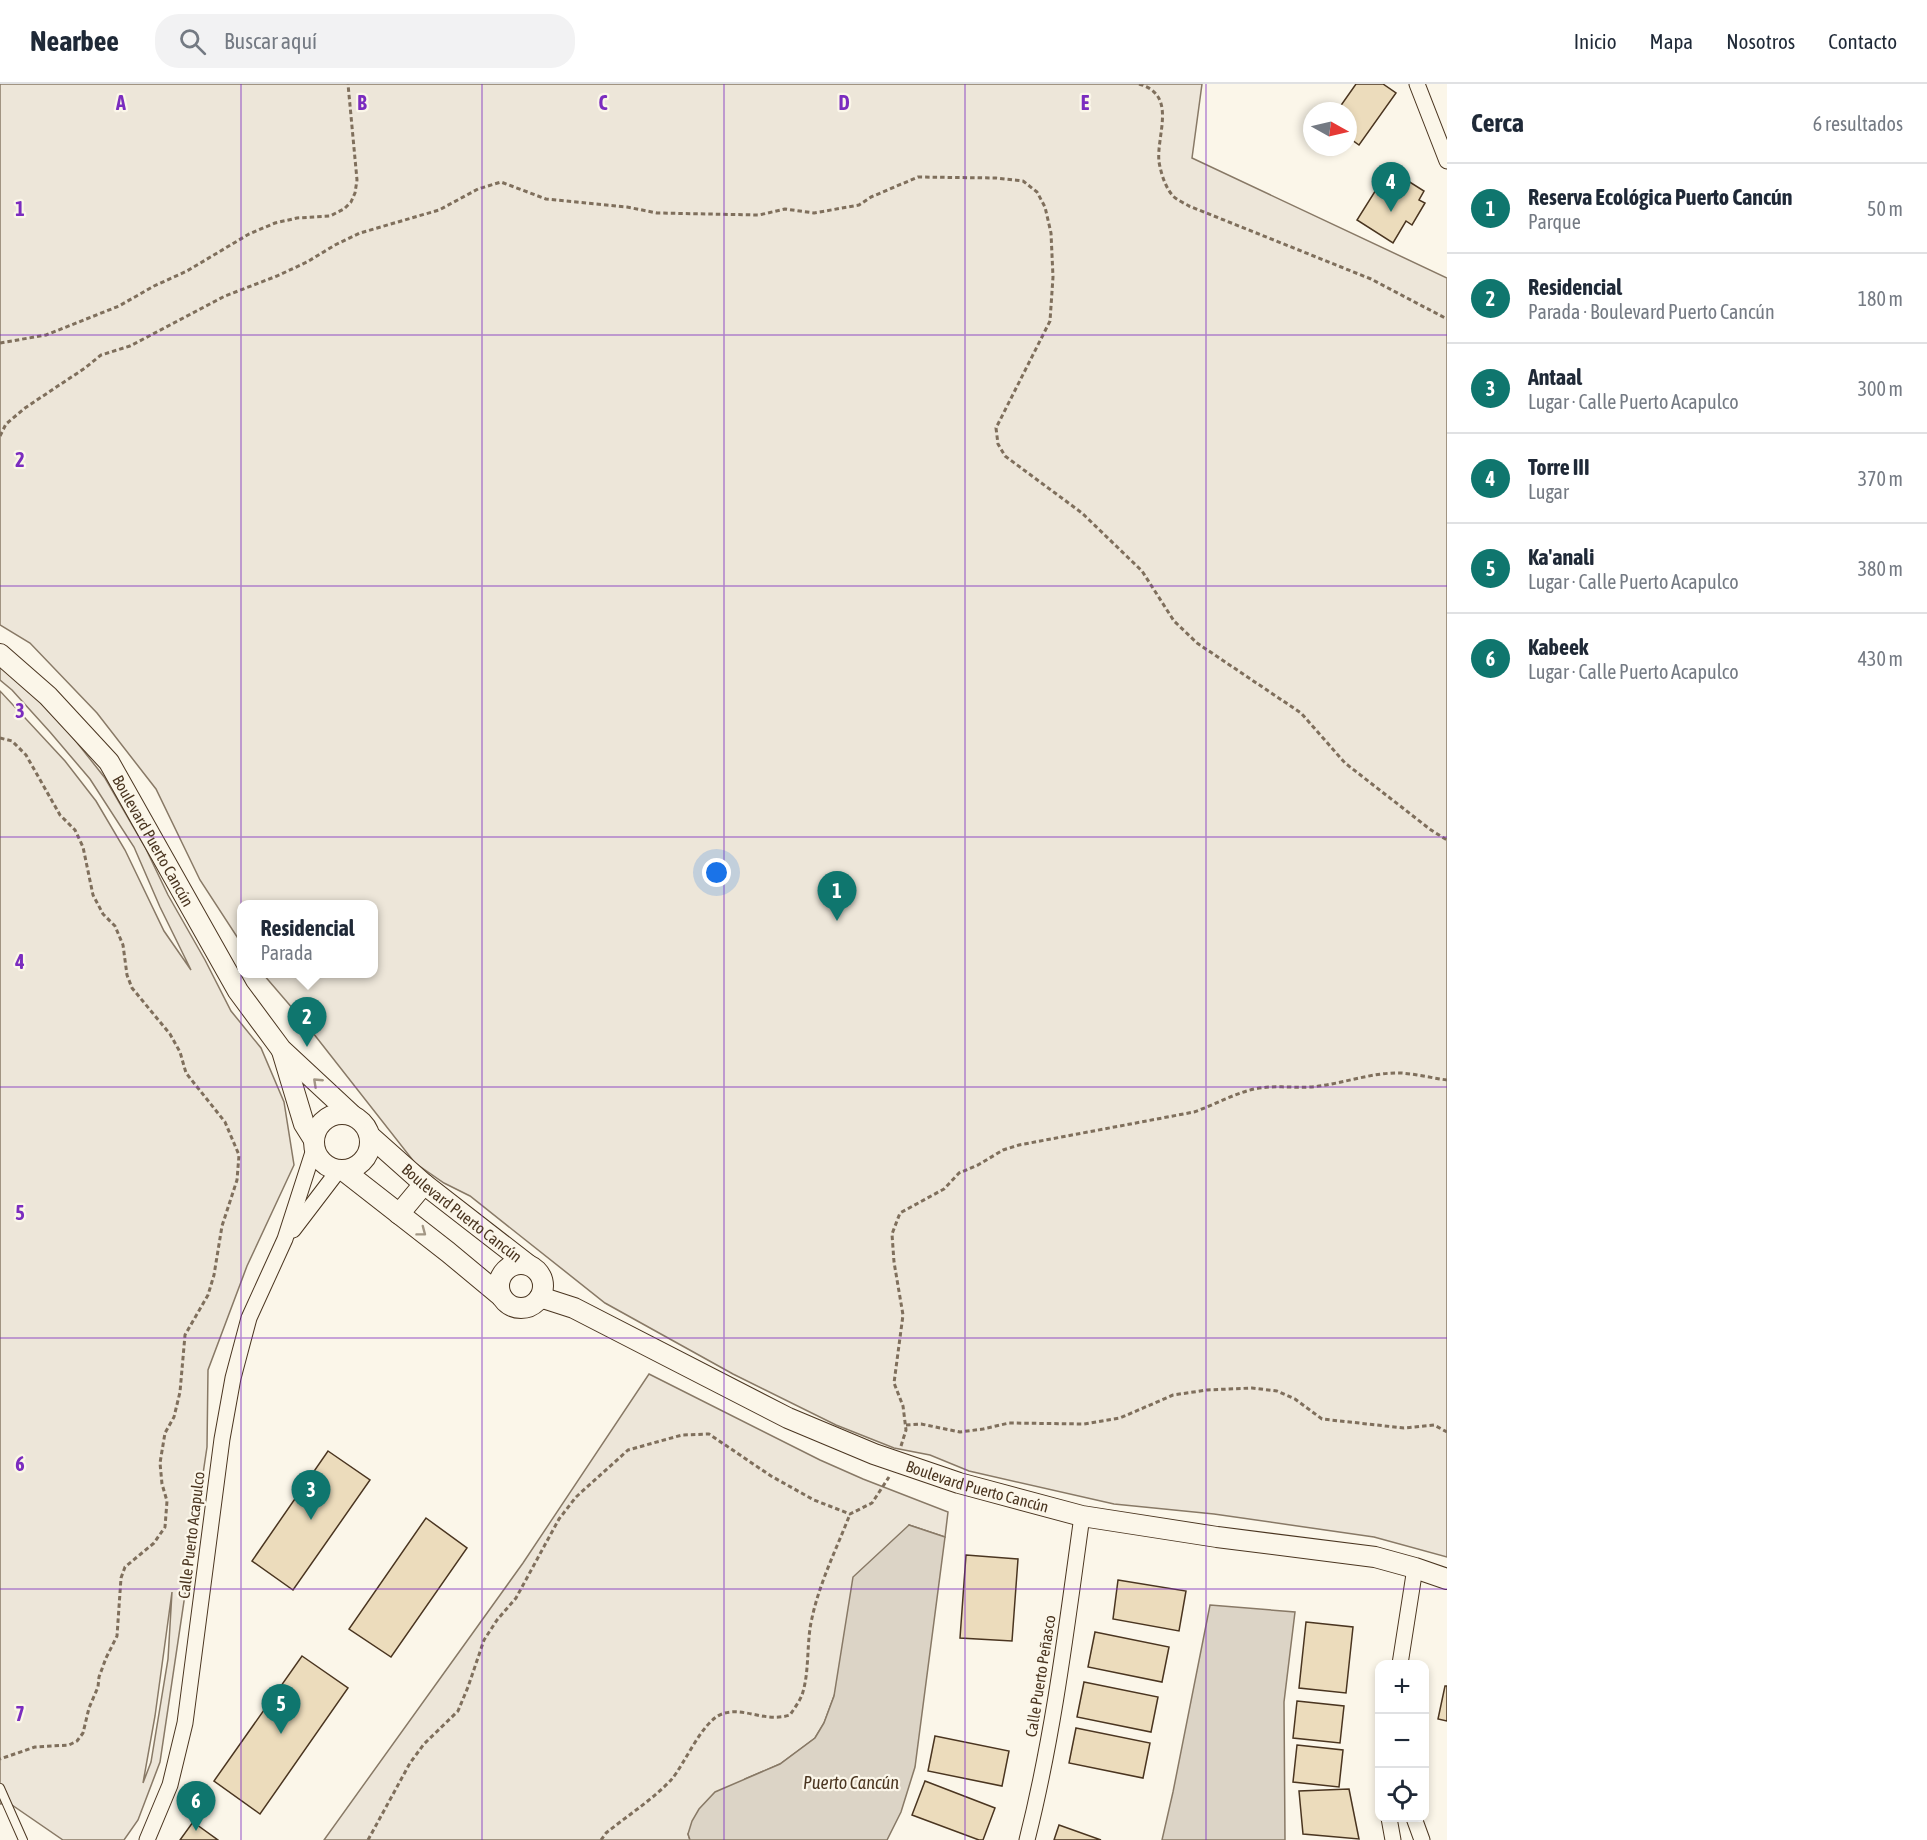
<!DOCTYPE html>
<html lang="es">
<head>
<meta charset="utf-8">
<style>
	:root { --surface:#fff; --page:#f2f2f3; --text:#1f2937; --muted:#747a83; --line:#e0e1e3; --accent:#0f766e }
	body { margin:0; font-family:"Asap Condensed",sans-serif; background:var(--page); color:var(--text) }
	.controls { position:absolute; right:18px; bottom:18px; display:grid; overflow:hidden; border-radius:12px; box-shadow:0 3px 9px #0003 }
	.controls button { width:54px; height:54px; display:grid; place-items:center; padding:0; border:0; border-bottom:2px solid var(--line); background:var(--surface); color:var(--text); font:30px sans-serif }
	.compass { position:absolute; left:1303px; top:18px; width:54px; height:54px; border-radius:50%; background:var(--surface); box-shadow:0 3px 9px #0003; rotate:98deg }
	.you { position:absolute; left:717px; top:789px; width:21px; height:21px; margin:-15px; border:4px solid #fff; border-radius:50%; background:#1a73e8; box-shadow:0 0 0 9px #1a73e833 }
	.badge { display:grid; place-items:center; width:39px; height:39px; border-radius:50%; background:var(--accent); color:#fff; font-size:20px; font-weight:700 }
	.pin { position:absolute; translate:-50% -50px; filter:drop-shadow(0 2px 3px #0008) }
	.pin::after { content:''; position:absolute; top:32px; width:21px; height:18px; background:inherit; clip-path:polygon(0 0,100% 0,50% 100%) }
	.popup { position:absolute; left:237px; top:816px; width:141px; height:78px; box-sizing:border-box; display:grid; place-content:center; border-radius:12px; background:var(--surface); filter:drop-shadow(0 2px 4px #0005); font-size:20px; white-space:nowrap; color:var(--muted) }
	.popup b { font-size:22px; color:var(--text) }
	.popup::after { content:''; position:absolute; left:50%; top:100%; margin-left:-12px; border:12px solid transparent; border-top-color:var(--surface) }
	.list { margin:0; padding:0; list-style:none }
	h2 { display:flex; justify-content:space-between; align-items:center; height:78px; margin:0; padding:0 24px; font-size:26px }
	h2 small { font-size:20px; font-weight:400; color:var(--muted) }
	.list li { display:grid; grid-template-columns:39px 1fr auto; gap:18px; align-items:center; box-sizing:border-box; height:90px; padding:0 24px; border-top:2px solid var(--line) }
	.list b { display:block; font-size:22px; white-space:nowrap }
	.list p { margin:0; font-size:20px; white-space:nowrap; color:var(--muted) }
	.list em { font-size:20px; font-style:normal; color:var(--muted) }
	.icon { flex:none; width:33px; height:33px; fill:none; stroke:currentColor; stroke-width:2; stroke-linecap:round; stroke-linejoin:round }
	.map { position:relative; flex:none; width:1447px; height:1756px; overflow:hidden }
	header { display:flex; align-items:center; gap:36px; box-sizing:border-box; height:84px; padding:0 30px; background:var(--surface); border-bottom:2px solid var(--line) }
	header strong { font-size:28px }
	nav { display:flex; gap:33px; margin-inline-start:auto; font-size:21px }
	.search { width:420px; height:54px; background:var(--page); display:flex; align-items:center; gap:15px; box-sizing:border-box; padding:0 21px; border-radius:24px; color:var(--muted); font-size:22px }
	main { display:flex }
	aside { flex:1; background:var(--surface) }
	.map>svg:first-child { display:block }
</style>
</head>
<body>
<header>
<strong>Nearbee</strong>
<div class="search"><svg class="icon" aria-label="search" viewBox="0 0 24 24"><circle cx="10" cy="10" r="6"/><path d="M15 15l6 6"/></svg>Buscar aquí</div>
<nav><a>Inicio</a><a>Mapa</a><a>Nosotros</a><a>Contacto</a></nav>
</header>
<main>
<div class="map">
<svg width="1447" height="1756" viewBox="0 0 1447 1756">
	<rect width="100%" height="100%" fill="#fbf6e9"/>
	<g fill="#ede6d9" stroke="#887966" stroke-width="1.5" fill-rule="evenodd">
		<path d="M0 0H1202L1192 74 1447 194V1473L1374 1453 1214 1430 1114 1420 969 1387 930 1371 894 1364 836 1341 733 1290 605 1219 470 1112 444 1099 415 1079 306 940 263 890H373V820H241V859L200 796 156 705 97 629 30 559 0 541Z"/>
		<path d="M0 579 16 592 67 646 105 694 145 763 168 811 205 876 231 927 261 964 284 1018 294 1081 247 1182 208 1286 207 1363 160 1678 138 1736 124 1756H63L9 1719 0 1720V607L65 677 96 717 125 766 164 847 191 886 160 823 134 763 90 695 50 648 12 606 0 596ZM172 1508 168 1575 151 1678 143 1699 155 1632Z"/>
		<path d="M649 1290 820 1376 863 1395 948 1428 945 1453 909 1441 834 1612 824 1639 815 1654 780 1680 745 1695 688 1750 690 1756H324L523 1479Z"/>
	</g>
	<g fill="#dcd4c6" stroke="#887966" stroke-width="1.5">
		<path d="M909 1441 945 1453 915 1683 901 1728 887 1756H690L688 1750 692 1737 699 1725 715 1708 780 1680 815 1654 824 1639 834 1612 853 1493Z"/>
		<path d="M1210 1521 1295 1528 1284 1618 1285 1756H1162L1173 1708Z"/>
	</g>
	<g fill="#ecdcbc" stroke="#4a3520" stroke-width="1.5">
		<path d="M1356 0H1383L1396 9 1359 61 1348 53V27H1337Z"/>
		<path d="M1389 85 1424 107 1419 116 1425 119 1412 141 1406 137 1393 159 1357 136Z"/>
		<path d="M328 1367 370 1396 293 1506 252 1477Z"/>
		<path d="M426 1434 467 1464 391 1573 349 1545Z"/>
		<path d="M966 1471 1018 1475 1012 1557 960 1554Z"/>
		<path d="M1118 1496 1186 1507 1179 1547 1113 1535Z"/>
		<path d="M1306 1538 1353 1543 1346 1609 1299 1604Z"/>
		<path d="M1095 1548 1169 1563 1162 1598 1088 1583Z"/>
		<path d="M302 1572 348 1604 260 1730 214 1697Z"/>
		<path d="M1084 1598 1158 1613 1151 1648 1077 1633Z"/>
		<path d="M1445 1602H1447V1637L1438 1635Z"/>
		<path d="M1297 1617 1344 1622 1340 1659 1293 1654Z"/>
		<path d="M1076 1644 1150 1659 1143 1694 1069 1679Z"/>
		<path d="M935 1652 1009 1667 1002 1702 928 1687Z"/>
		<path d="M1297 1661 1343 1666 1339 1703 1293 1698Z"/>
		<path d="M925 1697 995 1724 983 1756H979L912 1731Z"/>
		<path d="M1349 1705 1359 1755 1303 1750 1299 1707Z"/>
		<path d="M193 1738 218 1756H180Z"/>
		<path d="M1059 1741 1101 1756H1054Z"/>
	</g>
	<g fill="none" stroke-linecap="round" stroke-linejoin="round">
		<defs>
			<path id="service" d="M0 1704 23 1756"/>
			<g id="minor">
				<path d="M1417 0 1447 77"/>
				<path d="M293 1146 338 1087"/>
				<path d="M1400 1580 1415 1484"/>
				<path d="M1389 1734 1393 1756"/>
				<path d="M1414 1734 1422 1756"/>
				<path d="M147 1756 170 1701 185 1639 222 1355 233 1294 249 1234 285 1155 314 1065"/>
				<path d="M1027 1756C1054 1649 1067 1540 1082 1432"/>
			</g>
			<g id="tertiary">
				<path id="s1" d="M0 570 48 612 109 678 238 907 281 965 352 1031"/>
				<path d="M282 967 304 1040 314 1056"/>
				<circle cx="342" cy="1058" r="28"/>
				<path id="s2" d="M370 1052 424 1100 527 1180"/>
				<path d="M343 1086 448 1168 501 1212"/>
				<path d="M399 1130 424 1100"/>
				<circle cx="521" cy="1202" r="22"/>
				<path id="s3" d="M540 1213 574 1224 788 1334 874 1370 959 1399 1082 1432 1217 1453 1375 1473 1415 1484 1447 1495"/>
			</g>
		</defs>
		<use href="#service" stroke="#4a3520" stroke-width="10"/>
		<use href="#minor" stroke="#4a3520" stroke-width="17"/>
		<use href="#tertiary" stroke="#4a3520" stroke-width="22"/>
		<g stroke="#7f6f5c" stroke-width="3" stroke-dasharray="4.5 3" stroke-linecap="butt">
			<path d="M1139 0C1178 11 1156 51 1159 78 1161 89 1165 103 1173 112 1177 116 1184 119 1189 122L1371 195 1447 235"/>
			<path d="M0 259 46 251 119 222 154 202 187 187 249 150 275 139 297 134 330 132 344 125 351 118 355 109 357 96 348 0"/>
			<path d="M0 352 6 340 25 324 85 284 101 271 130 262 225 212 277 192 307 178 335 161 360 149 439 126 478 105 501 98 546 115 627 123 657 129 759 131 785 125 814 129 859 121 871 113 918 93 996 94 1023 97 1037 108 1045 123 1051 149 1053 193 1050 237 996 344 998 360 1005 372 1082 429 1142 487 1174 537 1197 559 1301 629 1345 679 1431 746 1447 756"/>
			<path d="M0 654 12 657 26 671 60 731 75 746 83 763 93 811 103 830 115 842 123 861 127 891 132 904 170 950 180 968 186 989 225 1038 239 1071 237 1096 222 1142 214 1191 208 1211 185 1251 180 1308 174 1333 165 1349 160 1379 162 1400 167 1417 165 1443 154 1459 125 1483 121 1494 117 1552 106 1574 99 1593 98 1603 89 1624 83 1649 77 1657 69 1661 35 1663 0 1675"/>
			<path d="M906 1341 921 1340 960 1348 983 1345 1009 1339 1084 1340 1120 1334 1173 1311 1207 1306 1252 1304 1277 1307 1295 1315 1322 1335 1404 1344 1434 1341 1447 1348"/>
			<path d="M901 1362 906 1346 903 1322 894 1299 903 1231 894 1178 892 1150 900 1129 944 1105 959 1089 978 1081 1003 1066 1019 1061 1194 1028C1214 1021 1233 1010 1254 1005 1273 1001 1291 1004 1310 1003 1340 1001 1370 988 1401 989 1416 990 1432 994 1447 996"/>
			<path d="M368 1756 410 1679 424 1660 458 1627 468 1603 484 1556 497 1536 516 1514 559 1435 576 1413 628 1366 682 1351 709 1350 771 1392 814 1416 850 1430 872 1419 889 1393"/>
			<path d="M601 1756 606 1749C627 1732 652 1716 671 1696 685 1680 702 1637 722 1630 743 1622 764 1639 790 1631 794 1625 799 1618 802 1611 810 1587 806 1559 812 1534 820 1497 837 1464 850 1430"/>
		</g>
		<use href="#service" stroke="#fbf6e9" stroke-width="8"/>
		<use href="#minor" stroke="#fbf6e9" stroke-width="15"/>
		<use href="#tertiary" stroke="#fbf6e9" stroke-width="20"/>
	</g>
	<defs><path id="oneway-chevron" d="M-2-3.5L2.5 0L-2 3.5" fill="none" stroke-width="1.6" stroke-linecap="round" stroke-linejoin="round" transform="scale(1.5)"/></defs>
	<g stroke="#a29684">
		<use href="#oneway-chevron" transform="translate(317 998) rotate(-137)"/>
		<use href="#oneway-chevron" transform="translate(422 1148) rotate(37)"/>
	</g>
	<path fill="none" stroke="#7b2cbf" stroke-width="1.5" stroke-opacity="0.55" d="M241 0V1756M482 0V1756M724 0V1756M965 0V1756M1206 0V1756M0 251H1447M0 502H1447M0 753H1447M0 1003H1447M0 1254H1447M0 1505H1447"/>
	<g text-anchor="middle" stroke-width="4.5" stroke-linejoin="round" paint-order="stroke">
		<g font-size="16" fill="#4a3520" stroke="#fbf6e9">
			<text dy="6" stroke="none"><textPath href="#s1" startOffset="244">Boulevard Puerto Cancún</textPath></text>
			<text dy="6" stroke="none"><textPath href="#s2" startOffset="120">Boulevard Puerto Cancún</textPath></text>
			<text dy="6" stroke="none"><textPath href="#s3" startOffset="478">Boulevard Puerto Cancún</textPath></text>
			<text transform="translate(191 1451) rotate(-83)" y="6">Calle Puerto Acapulco</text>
			<text transform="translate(1040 1592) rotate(-81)" y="6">Calle Puerto Peñasco</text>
		</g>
		<g font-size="18" font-style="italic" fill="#4a3520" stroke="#fbf6e9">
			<text x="851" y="1705">Puerto Cancún</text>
		</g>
	</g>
	<g font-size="20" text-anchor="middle" font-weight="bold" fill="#7b2cbf" stroke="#fbf6e9" stroke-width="4.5" stroke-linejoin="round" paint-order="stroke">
		<text x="121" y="26">A</text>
		<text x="362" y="26">B</text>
		<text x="603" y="26">C</text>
		<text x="844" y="26">D</text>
		<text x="1085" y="26">E</text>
		<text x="20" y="132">1</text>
		<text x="20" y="383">2</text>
		<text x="20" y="634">3</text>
		<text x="20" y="885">4</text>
		<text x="20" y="1136">5</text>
		<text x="20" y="1387">6</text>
		<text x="20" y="1637">7</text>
	</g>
</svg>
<div class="controls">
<button>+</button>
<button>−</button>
<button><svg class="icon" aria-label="locate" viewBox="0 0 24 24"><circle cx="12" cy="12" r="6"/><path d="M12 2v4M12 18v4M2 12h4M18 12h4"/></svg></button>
</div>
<svg class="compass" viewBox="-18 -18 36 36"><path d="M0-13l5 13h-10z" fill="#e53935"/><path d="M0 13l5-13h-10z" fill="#747a83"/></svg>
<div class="you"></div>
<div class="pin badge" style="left:837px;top:837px">1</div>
<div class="pin badge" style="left:307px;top:963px">2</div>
<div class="popup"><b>Residencial</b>Parada</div>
<div class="pin badge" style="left:311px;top:1436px">3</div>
<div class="pin badge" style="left:1391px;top:128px">4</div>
<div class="pin badge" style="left:281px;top:1650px">5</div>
<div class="pin badge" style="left:196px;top:1747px">6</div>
</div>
<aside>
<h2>Cerca<small>6 resultados</small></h2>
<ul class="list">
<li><span class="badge">1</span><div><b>Reserva Ecológica Puerto Cancún</b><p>Parque</p></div><em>50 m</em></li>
<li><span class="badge">2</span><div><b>Residencial</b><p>Parada · Boulevard Puerto Cancún</p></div><em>180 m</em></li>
<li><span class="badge">3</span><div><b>Antaal</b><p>Lugar · Calle Puerto Acapulco</p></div><em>300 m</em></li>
<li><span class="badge">4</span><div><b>Torre III</b><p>Lugar</p></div><em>370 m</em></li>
<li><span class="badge">5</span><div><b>Ka'anali</b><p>Lugar · Calle Puerto Acapulco</p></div><em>380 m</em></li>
<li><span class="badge">6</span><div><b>Kabeek</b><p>Lugar · Calle Puerto Acapulco</p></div><em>430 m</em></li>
</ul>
</aside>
</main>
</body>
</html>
